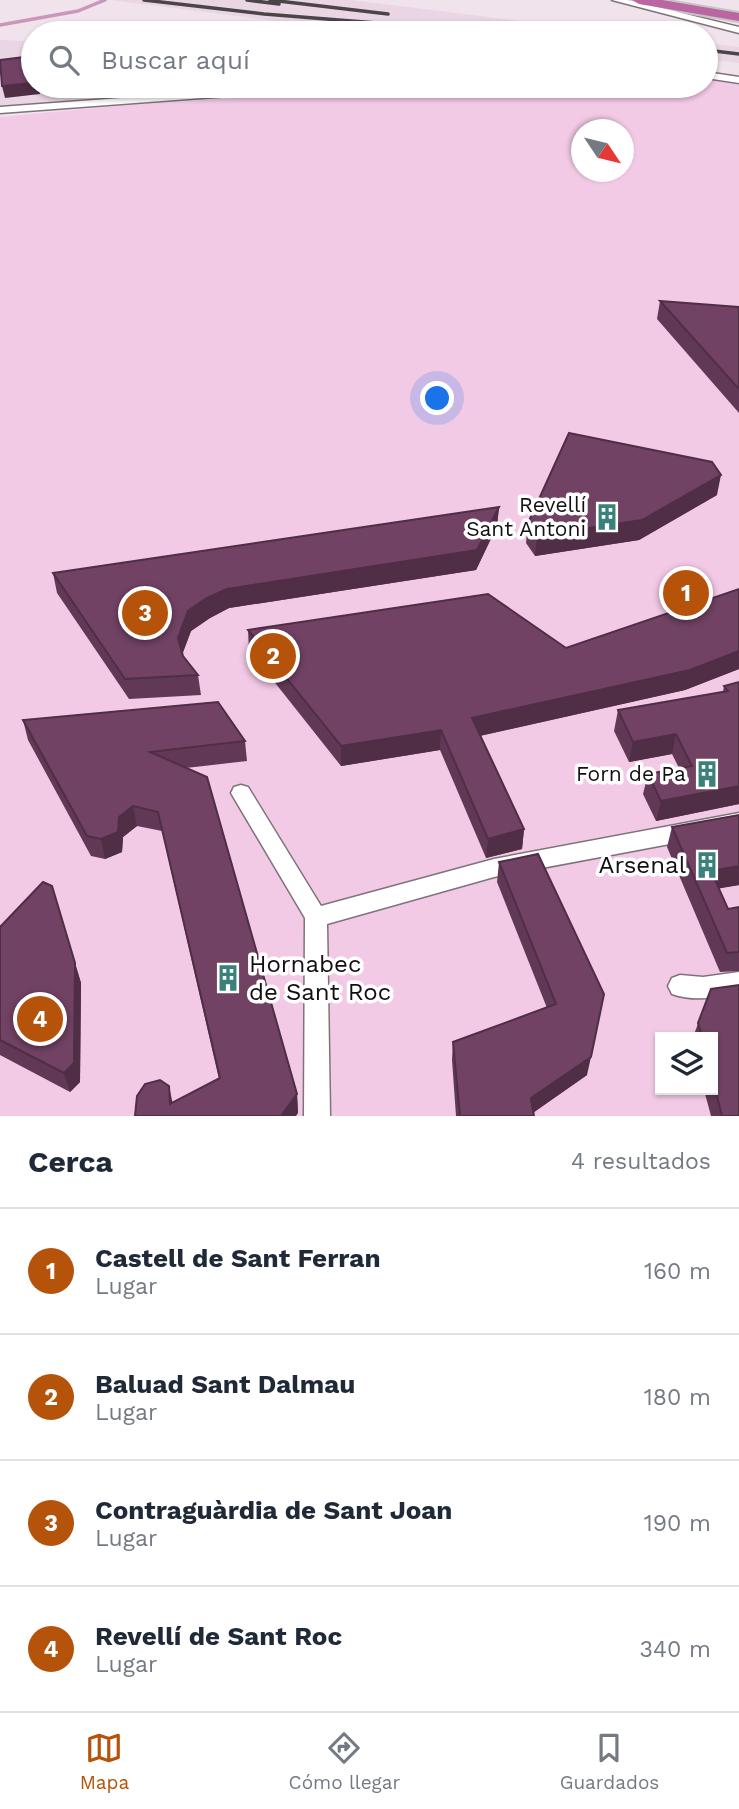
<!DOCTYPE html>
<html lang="es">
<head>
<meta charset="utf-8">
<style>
	:root { --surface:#fff; --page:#f2f2f3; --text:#1f2937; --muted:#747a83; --line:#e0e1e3; --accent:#b45309 }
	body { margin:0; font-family:"Work Sans",sans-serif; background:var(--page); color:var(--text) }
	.controls { position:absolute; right:21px; bottom:21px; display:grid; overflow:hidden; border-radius:0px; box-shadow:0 2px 5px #0004 }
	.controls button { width:63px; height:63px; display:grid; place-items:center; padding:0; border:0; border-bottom:2px solid var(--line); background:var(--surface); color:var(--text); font:35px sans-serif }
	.compass { position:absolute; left:571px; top:119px; width:63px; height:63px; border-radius:50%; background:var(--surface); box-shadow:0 2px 5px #0004; rotate:125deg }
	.you { position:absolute; left:438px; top:399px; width:24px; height:24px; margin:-18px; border:5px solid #fff; border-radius:50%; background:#1a73e8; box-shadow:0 0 0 10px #1a73e833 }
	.badge { display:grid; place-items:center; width:46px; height:46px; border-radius:50%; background:var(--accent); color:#fff; font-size:23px; font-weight:700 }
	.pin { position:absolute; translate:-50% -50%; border:4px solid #fff; box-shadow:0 2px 7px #0006 }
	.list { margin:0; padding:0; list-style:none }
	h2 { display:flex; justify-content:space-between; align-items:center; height:91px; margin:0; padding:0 28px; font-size:30px }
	h2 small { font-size:23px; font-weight:400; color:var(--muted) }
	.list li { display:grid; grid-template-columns:46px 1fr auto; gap:21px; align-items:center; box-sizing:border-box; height:126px; padding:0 28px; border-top:2px solid var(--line) }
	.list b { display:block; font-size:26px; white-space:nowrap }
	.list p { margin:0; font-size:23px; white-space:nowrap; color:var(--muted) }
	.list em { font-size:23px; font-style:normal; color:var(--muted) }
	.icon { flex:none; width:38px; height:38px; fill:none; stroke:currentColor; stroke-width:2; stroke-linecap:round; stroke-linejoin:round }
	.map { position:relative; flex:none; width:739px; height:1116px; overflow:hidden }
	.search { position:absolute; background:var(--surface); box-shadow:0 2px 5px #0004; left:21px; right:21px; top:21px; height:77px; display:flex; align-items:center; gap:18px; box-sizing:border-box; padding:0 24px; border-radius:38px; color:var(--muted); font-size:26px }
	.sheet { height:595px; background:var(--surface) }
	nav { display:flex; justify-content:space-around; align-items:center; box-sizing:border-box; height:98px; border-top:2px solid var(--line); background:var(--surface); font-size:19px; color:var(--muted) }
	nav a { display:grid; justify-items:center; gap:4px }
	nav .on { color:var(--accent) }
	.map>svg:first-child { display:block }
</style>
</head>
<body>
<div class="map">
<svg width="739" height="1116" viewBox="0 0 739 1116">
	<rect width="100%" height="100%" fill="#f0e3ec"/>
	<g fill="#e9d5e3">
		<path d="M111 0H351L618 33H423L308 25Z"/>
		<path d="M0 40 24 41 22 46 33 47V86H112L111 97 0 106Z"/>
		<path d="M706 43 739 47V63L706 59Z"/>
	</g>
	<path fill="#f3cae6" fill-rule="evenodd" d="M706 79 739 85V1116H0V117L116 106 414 86H706ZM582 130H624V172H582ZM660 1037H713V1090H660Z"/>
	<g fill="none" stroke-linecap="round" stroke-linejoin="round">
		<path stroke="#cb96bb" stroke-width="3.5" d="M0 25 78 11 105 0"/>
		<defs>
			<g id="minor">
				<path d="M612 0H628L739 27V33Z"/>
				<path d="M706 72 739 77V83L706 78Z"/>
				<path d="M283 86H328L323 89 0 113V107Z"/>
				<path d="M241 785 248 787 321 906 494 859 739 813V831L494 877 327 924 330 1116H304L305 918 231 793 234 787Z"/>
				<path d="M739 972V994C716 997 694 1002 672 994L668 986 672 978 680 975 703 977Z"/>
			</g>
			<path id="highway" d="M632 0H662L739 13V21L639 4Z"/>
		</defs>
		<use href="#minor" stroke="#7f737b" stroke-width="3"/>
		<use href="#highway" stroke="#c6c5c6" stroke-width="4"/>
		<use href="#minor" fill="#fff" fill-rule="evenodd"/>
		<use href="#highway" fill="#b966a3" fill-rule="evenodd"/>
		<g stroke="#4b454a" stroke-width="3.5">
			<path d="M144 0 264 14 501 33"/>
			<path d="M247 0 279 4"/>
			<path d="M270 0 388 14"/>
			<path d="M489 25 559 33"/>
			<path d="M706 50 739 54"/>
		</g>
	</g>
	<g fill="#613956">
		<path d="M660 301 739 307V413L657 319Z"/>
		<path d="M717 495 639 540 535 556 526 543 528 523Z"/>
		<path d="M499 507 497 526 476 570 229 608 210 618 191 631 182 654 183 656 198 675 201 695 129 699 57 593 53 573Z"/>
		<path d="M739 589V669L685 690 480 736 524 829 522 849 486 858 440 750 341 766 249 650 248 630 566 648Z"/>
		<path d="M739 682V804L656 821 643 794 648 774 679 768 672 754 629 762 614 731 618 710 723 692 724 686Z"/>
		<path d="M23 720 245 741 247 761 186 768 297 1094 298 1113 173 1103 219 1079 162 831 137 826 123 837 122 852 105 859 91 856 28 740Z"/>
		<path d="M739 815V885L719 888 728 909 739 907V971L720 972 667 847 672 827Z"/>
		<path d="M499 862 587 1075 533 1113 534 1116H456L452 1060 453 1042 547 1008 497 882Z"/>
		<path d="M0 927 75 963 81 983 80 1082 70 1092 0 1055Z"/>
		<path d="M739 985V1116H711L704 1090H713V1037H693L711 989Z"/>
	</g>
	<g fill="#4f2e46">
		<path d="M33 83V86H38L40 94 5 98 2 86Z"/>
		<path d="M721 475 717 495 639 540 535 556 537 536Z"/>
		<path d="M499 507 497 526 476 570 229 608 210 618 191 631 181 658 178 638 188 611 207 598 227 589Z"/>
		<path d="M739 651V669L685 690 470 738 472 718Z"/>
		<path d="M441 730 440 750 341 766V746Z"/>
		<path d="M676 734 672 754 629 762 633 742Z"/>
		<path d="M739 786V804L656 821 661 801Z"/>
		<path d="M133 806 137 826 123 837 122 852 105 859 101 839 119 817Z"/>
		<path d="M524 829 522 849 486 858 488 839Z"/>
		<path d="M739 866V885L705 891 711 871Z"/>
		<path d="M75 963 81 983 80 1082 70 1092 64 1073Z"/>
		<path d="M591 1057 587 1075 528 1116 531 1098Z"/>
		<path d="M169 1086 173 1105 170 1104Z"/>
		<path d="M297 1094 298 1113 296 1116H281Z"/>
	</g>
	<g fill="#714264" stroke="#4f2e46" stroke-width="2">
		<path d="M33 56V83L2 86 0 60Z"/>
		<path d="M660 301 739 307V389Z"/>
		<path d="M569 433 712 462 721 475 642 520 537 536 528 523Z"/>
		<path d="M499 507 477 550 227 589 207 598 188 611 178 638 183 656 198 675 125 679 53 573Z"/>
		<path d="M739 589V651L690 670 472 718 524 829 488 839 441 730 341 746 248 630 488 594 566 648Z"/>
		<path d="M739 682V786L661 801 648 774 692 766 676 734 633 742 618 710 728 691 724 686Z"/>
		<path d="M218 702 245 741 150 752 207 777 297 1094 281 1116H135L137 1096 145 1084 160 1080 169 1086 170 1104 220 1078 158 812 133 806 119 817 118 832 101 839 87 836 23 720Z"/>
		<path d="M739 815V866L711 871 728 909 739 907V952L727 953 672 827Z"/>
		<path d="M538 854 604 994 591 1057 531 1098 534 1116H460L453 1042 556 1004 499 862Z"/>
		<path d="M43 882 52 886 75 963 74 1063 64 1073 0 1040V927Z"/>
		<path d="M739 985V1116H722L713 1080V1037H702L698 1023 711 989Z"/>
	</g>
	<defs>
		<symbol id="building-bare" viewBox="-9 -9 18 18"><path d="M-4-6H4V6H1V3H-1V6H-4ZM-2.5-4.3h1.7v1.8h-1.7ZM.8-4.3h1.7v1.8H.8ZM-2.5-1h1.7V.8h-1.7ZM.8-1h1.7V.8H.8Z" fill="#3a817b" stroke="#fff" stroke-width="2.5" paint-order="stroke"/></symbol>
	</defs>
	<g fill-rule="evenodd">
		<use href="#building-bare" x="588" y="498" width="38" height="38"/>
		<use href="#building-bare" x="688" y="755" width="38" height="38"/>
		<use href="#building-bare" x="688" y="846" width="38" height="38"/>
		<use href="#building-bare" x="209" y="959" width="38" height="38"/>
	</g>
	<g text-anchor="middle" stroke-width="7" stroke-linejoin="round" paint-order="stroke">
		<g font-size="21" fill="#120e11" stroke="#fff" text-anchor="end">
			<text x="586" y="512">Revellí<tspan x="586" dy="24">Sant Antoni</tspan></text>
			<text x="686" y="781">Forn de Pa</text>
		</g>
		<g font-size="24" fill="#120e11" stroke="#fff" text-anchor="end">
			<text x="686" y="873">Arsenal</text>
			<text x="249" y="972" text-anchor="start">Hornabec<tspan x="249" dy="28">de Sant Roc</tspan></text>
		</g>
	</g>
</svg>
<div class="controls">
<button><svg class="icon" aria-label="layers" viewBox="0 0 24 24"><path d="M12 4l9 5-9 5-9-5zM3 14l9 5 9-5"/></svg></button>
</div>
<svg class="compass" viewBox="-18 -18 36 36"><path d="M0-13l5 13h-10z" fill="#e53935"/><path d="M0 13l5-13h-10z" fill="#747a83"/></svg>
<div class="you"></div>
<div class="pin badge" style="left:686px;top:593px">1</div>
<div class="pin badge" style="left:273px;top:656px">2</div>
<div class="pin badge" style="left:145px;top:613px">3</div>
<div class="pin badge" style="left:40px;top:1019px">4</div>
<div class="search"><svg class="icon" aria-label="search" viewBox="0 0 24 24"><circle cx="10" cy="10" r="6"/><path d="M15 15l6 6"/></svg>Buscar aquí</div>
</div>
<section class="sheet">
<h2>Cerca<small>4 resultados</small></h2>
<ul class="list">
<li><span class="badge">1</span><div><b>Castell de Sant Ferran</b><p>Lugar</p></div><em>160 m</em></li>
<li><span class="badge">2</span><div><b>Baluad Sant Dalmau</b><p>Lugar</p></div><em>180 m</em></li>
<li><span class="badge">3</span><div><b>Contraguàrdia de Sant Joan</b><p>Lugar</p></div><em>190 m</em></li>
<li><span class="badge">4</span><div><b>Revellí de Sant Roc</b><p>Lugar</p></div><em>340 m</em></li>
</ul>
</section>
<nav>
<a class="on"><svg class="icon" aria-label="map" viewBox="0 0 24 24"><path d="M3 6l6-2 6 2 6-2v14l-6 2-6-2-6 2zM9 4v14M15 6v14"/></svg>Mapa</a>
<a><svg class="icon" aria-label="directions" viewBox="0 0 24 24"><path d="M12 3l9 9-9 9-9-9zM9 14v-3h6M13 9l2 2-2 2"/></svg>Cómo llegar</a>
<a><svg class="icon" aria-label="saved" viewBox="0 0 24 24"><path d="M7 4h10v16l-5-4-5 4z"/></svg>Guardados</a>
</nav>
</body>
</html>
